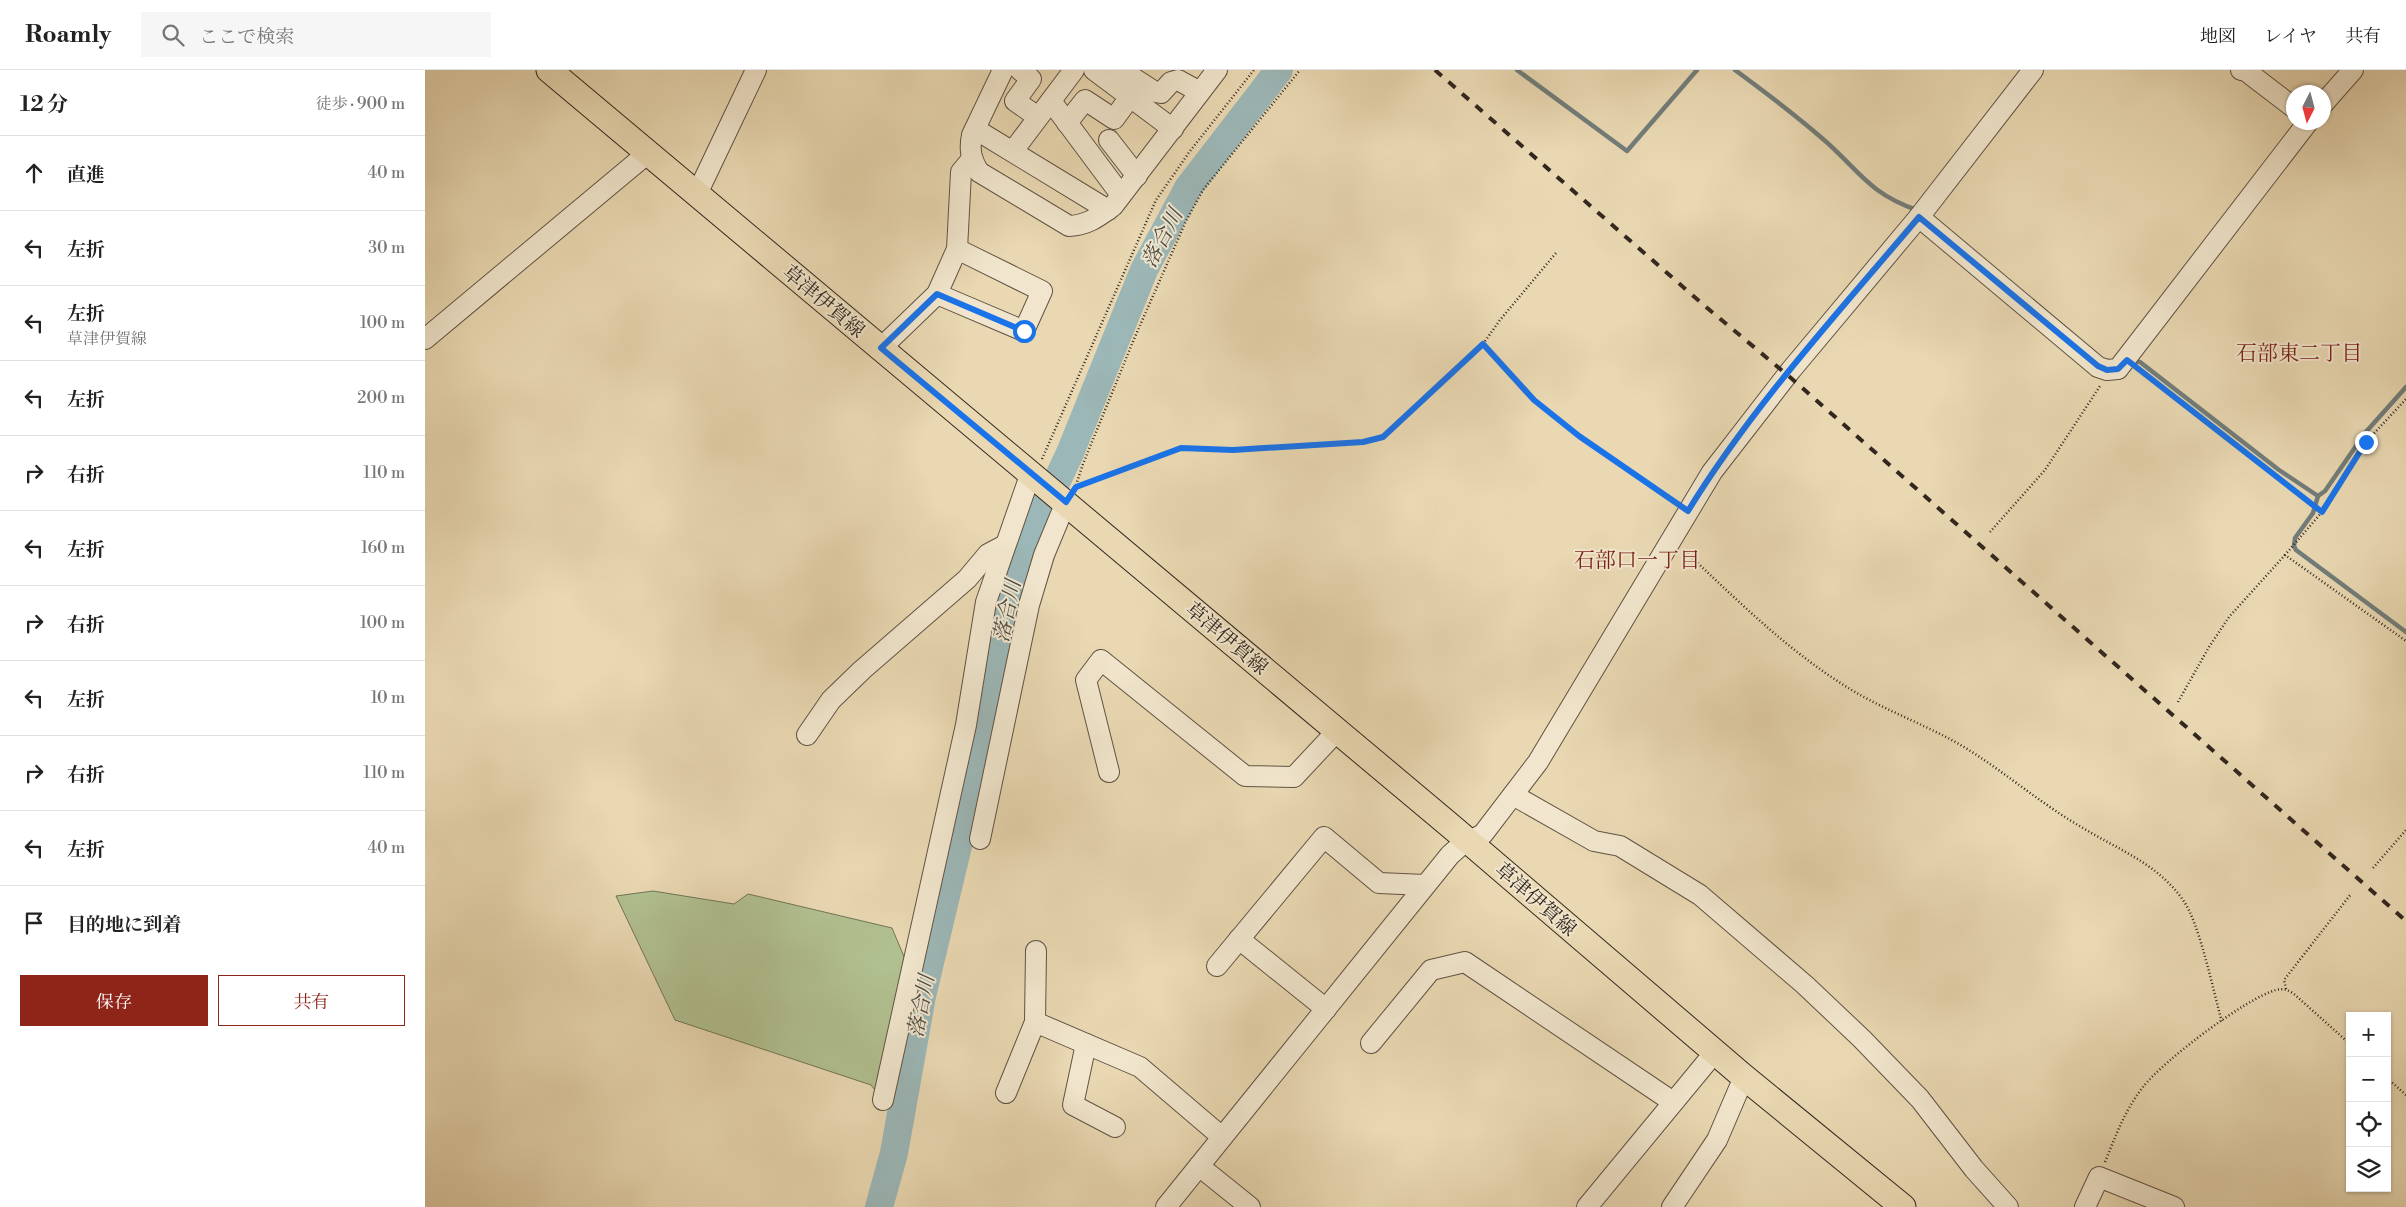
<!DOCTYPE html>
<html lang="ja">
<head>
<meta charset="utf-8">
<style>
	:root { --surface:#fff; --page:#f6f6f6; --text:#222; --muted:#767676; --line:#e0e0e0; --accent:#8f2418 }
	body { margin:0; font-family:"Libre Bodoni","Noto Serif JP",serif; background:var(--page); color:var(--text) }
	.controls { position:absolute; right:15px; bottom:15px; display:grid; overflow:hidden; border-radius:0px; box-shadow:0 1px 4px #0004 }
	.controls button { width:45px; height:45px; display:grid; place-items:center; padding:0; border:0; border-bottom:1px solid var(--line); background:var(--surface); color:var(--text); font:25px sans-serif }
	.compass { position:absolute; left:1861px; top:15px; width:45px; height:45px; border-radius:50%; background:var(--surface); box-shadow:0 1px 4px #0004; rotate:186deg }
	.stop { position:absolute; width:15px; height:15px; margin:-11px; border:4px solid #1a73e8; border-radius:50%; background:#fff }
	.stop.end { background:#1a73e8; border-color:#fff; box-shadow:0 1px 5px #0008 }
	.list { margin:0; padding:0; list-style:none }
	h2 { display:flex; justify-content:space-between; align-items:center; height:65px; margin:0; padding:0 20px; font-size:21px }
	h2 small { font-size:16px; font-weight:400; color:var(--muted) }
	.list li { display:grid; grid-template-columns:32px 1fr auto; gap:15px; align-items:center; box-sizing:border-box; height:75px; padding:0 20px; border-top:1px solid var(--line) }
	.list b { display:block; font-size:19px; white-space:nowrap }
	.list p { margin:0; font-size:16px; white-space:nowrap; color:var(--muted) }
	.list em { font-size:16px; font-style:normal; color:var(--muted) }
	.actions { display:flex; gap:10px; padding:15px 20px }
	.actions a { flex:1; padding:11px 0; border:1px solid var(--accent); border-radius:0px; text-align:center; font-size:18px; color:var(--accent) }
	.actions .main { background:var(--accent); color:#fff }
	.icon { flex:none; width:28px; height:28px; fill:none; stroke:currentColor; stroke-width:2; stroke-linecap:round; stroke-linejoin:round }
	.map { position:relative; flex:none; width:1981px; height:1137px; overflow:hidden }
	header { display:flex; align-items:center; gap:30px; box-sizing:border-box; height:70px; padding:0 25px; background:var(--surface); border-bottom:1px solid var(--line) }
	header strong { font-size:24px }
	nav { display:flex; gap:28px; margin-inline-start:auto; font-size:18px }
	.search { width:350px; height:45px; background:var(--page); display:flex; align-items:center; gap:12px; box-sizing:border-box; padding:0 18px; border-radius:0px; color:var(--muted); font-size:19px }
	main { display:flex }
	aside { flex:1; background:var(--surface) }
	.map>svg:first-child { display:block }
</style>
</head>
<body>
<header>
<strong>Roamly</strong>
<div class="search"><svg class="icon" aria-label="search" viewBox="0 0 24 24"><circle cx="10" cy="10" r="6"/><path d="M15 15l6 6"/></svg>ここで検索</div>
<nav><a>地図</a><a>レイヤ</a><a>共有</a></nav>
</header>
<main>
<aside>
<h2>12 分<small>徒歩 · 900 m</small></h2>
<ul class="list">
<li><svg class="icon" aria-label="ahead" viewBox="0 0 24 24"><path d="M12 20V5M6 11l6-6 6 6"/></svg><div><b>直進</b></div><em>40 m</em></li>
<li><svg class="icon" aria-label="left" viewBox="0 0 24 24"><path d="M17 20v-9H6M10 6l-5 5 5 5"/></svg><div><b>左折</b></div><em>30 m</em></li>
<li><svg class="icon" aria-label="left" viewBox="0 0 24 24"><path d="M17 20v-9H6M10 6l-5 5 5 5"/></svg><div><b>左折</b><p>草津伊賀線</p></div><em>100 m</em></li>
<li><svg class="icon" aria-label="left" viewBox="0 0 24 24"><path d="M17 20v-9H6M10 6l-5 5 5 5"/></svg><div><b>左折</b></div><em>200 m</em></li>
<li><svg class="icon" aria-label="right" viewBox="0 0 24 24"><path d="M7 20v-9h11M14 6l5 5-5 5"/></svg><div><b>右折</b></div><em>110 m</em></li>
<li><svg class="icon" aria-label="left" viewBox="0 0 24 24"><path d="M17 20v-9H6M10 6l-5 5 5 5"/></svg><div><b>左折</b></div><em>160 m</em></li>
<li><svg class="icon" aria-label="right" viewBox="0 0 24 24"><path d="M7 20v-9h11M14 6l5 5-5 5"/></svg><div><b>右折</b></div><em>100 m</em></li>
<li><svg class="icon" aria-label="left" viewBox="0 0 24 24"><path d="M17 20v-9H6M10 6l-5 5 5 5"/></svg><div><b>左折</b></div><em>10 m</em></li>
<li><svg class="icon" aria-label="right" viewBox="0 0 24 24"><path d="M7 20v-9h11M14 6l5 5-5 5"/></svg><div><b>右折</b></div><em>110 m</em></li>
<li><svg class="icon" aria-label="left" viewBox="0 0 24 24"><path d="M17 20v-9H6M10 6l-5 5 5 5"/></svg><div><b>左折</b></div><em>40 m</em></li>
<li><svg class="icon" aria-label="arrive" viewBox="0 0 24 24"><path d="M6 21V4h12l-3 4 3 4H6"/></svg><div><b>目的地に到着</b></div></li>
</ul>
<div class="actions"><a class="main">保存</a><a>共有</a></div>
</aside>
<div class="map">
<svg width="1981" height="1137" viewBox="0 0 1981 1137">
	<rect width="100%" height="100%" fill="#e9d8b2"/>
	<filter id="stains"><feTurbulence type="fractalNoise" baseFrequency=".004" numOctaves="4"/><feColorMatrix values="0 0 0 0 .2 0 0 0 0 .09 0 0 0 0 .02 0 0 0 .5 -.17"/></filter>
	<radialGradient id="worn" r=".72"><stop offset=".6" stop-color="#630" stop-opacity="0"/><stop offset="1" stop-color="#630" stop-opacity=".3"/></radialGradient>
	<path fill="#b1c090" stroke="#727458" d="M228 821 309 834 323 824 467 858 480 889 450 1020 446 1015 250 950 191 826Z"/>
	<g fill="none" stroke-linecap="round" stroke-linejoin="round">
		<g stroke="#727d7a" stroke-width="4.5">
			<path d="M1092 0 1202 81 1272 0"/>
			<path d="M1310 0C1340 22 1370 45 1398 69 1434 100 1443 123 1492 140"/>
			<path d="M1707 292H1715L1854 400 1893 426"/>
			<path d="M1981 317 1940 363 1900 421 1893 426 1888 443 1870 468 1869 476 1871 480 1981 562"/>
		</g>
		<path stroke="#9cb7b7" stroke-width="28" d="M454 1137 469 1083 497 926 544 730 589 503 645 383 719 200 763 118 854 0"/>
		<defs>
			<g id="minor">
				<path d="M578 0 547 65C544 80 546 89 554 102L644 156C663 155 673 147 688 136L792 0"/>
				<path d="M595 0 606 9 590 31 613 47"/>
				<path d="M669 0 748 59"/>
				<path d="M696 0 730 22 736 23 746 12 753 10 775 22"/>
				<path d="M1816 0 1821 1 1868 37"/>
				<path d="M626 31 696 125"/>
				<path d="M1898 34 1928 0"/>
				<path d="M642 53 660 30 689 49 705 27"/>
				<path d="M550 59 683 140"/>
				<path d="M684 70 712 106"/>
				<path d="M588 81 649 0"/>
				<path d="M272 124 331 0"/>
				<path d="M1494 147 1673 297 1682 300 1693 299 1883 52"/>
				<path d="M512 224 599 261 617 221 532 179"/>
				<path d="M0 269 223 83"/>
				<path d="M456 278 512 224 532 179 536 102 546 90"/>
				<path d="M382 665 406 630 437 600 542 509 563 484 580 475"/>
				<path d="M684 702 661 610 676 590 820 706 869 707 912 661"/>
				<path d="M1088 725 1169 771 1195 776 1275 825 1380 915 1437 969 1495 1029 1549 1099 1583 1137"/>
				<path d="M555 769 604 535 619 485 641 432"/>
				<path d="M814 869 901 939"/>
				<path d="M792 896 899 767 954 813 1000 815"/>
				<path d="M610 952 715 997 797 1067"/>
				<path d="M946 973 1006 900 1040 892 1248 1032"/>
				<path d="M661 974 648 1035 690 1057"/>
				<path d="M581 1023 610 952 611 881"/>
				<path d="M458 1030 541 655 561 532 602 414 608 405"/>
				<path d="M774 1096 825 1137"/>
				<path d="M741 1137 1025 785 1034 777 1058 764 1113 692 1287 402 1366 300 1494 147 1608 0"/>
				<path d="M1162 1137 1290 982"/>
				<path d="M1247 1137 1292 1070 1319 1007"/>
				<path d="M1660 1137 1674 1107 1749 1137"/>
			</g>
			<path id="major" d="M124 0 1028 758 1319 1007 1478 1137"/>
		</defs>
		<use href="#minor" stroke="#605344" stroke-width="22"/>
		<use href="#major" stroke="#32271f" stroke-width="27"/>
		<g stroke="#32271f" stroke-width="2.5" stroke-dasharray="1 2.5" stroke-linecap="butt">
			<path d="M1058 274 1109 330 1154 366 1250 431"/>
			<path d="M1715 300 1897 442 1860 485 1981 571"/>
			<path d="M617 389 731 130 765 81 829 0"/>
			<path d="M651 415 658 394 709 269 761 151 778 120 875 0"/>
			<path d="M651 417 756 378 809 380 938 372 958 367 1058 274 1075 250 1131 183"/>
			<path d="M1897 442 1941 372 1981 329"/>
			<path d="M1565 462 1620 400 1675 316"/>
			<path d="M1260 481C1312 530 1363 581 1425 619 1461 641 1502 655 1539 677 1580 702 1616 734 1658 758 1694 780 1733 794 1758 830 1775 854 1788 921 1797 952"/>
			<path d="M1753 632 1784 577 1804 547 1860 485"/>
			<path d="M1948 798 1981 760"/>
			<path d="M1861 919 1859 910 1926 824"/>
			<path d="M1962 1008 1981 1025"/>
			<path d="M1680 1092C1691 1065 1700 1040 1718 1017 1738 991 1821 928 1851 920 1859 918 1863 920 1869 924L1925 974"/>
		</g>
		<use href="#minor" stroke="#f1e6cd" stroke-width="20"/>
		<use href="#major" stroke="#e9d8b2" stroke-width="25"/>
		<path stroke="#32271f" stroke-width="4" stroke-dasharray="9 9" stroke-linecap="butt" d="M1010 0 1281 237 1366 308 1981 851"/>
	</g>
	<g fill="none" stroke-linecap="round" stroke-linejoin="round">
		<path stroke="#1a73e8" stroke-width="6" d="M599 261 512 224 456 278 641 432 651 417 756 378 808 380 938 372 958 367 1058 274 1109 330 1154 366 1263 441C1328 335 1414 242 1494 147L1673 296 1682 300 1693 299 1702 290 1897 442 1941 372"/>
	</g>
	<g text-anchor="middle" stroke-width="4" stroke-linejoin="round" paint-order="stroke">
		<g font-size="20" fill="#32271f" stroke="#f1e6cd">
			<text transform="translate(399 231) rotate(40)" y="7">草津伊賀線</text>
			<text transform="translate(802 568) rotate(40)" y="7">草津伊賀線</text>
			<text transform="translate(1111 829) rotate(41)" y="7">草津伊賀線</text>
		</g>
		<g font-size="21" font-style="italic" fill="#4c4b45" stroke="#f1e6cd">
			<text transform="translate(737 168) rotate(-62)" y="7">落合川</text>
			<text transform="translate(582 541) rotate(-78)" y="7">落合川</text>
			<text transform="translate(496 936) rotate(-79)" y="7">落合川</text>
		</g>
		<g font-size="21" fill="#7a1f14" stroke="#f1e6cd">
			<text x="1874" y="290">石部東二丁目</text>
			<text x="1212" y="497">石部口一丁目</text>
		</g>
	</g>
	<rect width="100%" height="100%" filter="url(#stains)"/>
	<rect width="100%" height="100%" fill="url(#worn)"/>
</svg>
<div class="controls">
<button>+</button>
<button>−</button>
<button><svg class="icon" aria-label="locate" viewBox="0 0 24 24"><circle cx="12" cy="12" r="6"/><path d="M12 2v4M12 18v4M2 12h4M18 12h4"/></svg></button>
<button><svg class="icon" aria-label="layers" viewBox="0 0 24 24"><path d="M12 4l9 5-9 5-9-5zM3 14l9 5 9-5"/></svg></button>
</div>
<svg class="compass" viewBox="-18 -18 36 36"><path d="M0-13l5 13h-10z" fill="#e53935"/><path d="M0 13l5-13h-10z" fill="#767676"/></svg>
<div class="stop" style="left:599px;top:261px"></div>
<div class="stop end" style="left:1941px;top:372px"></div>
</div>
</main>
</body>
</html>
